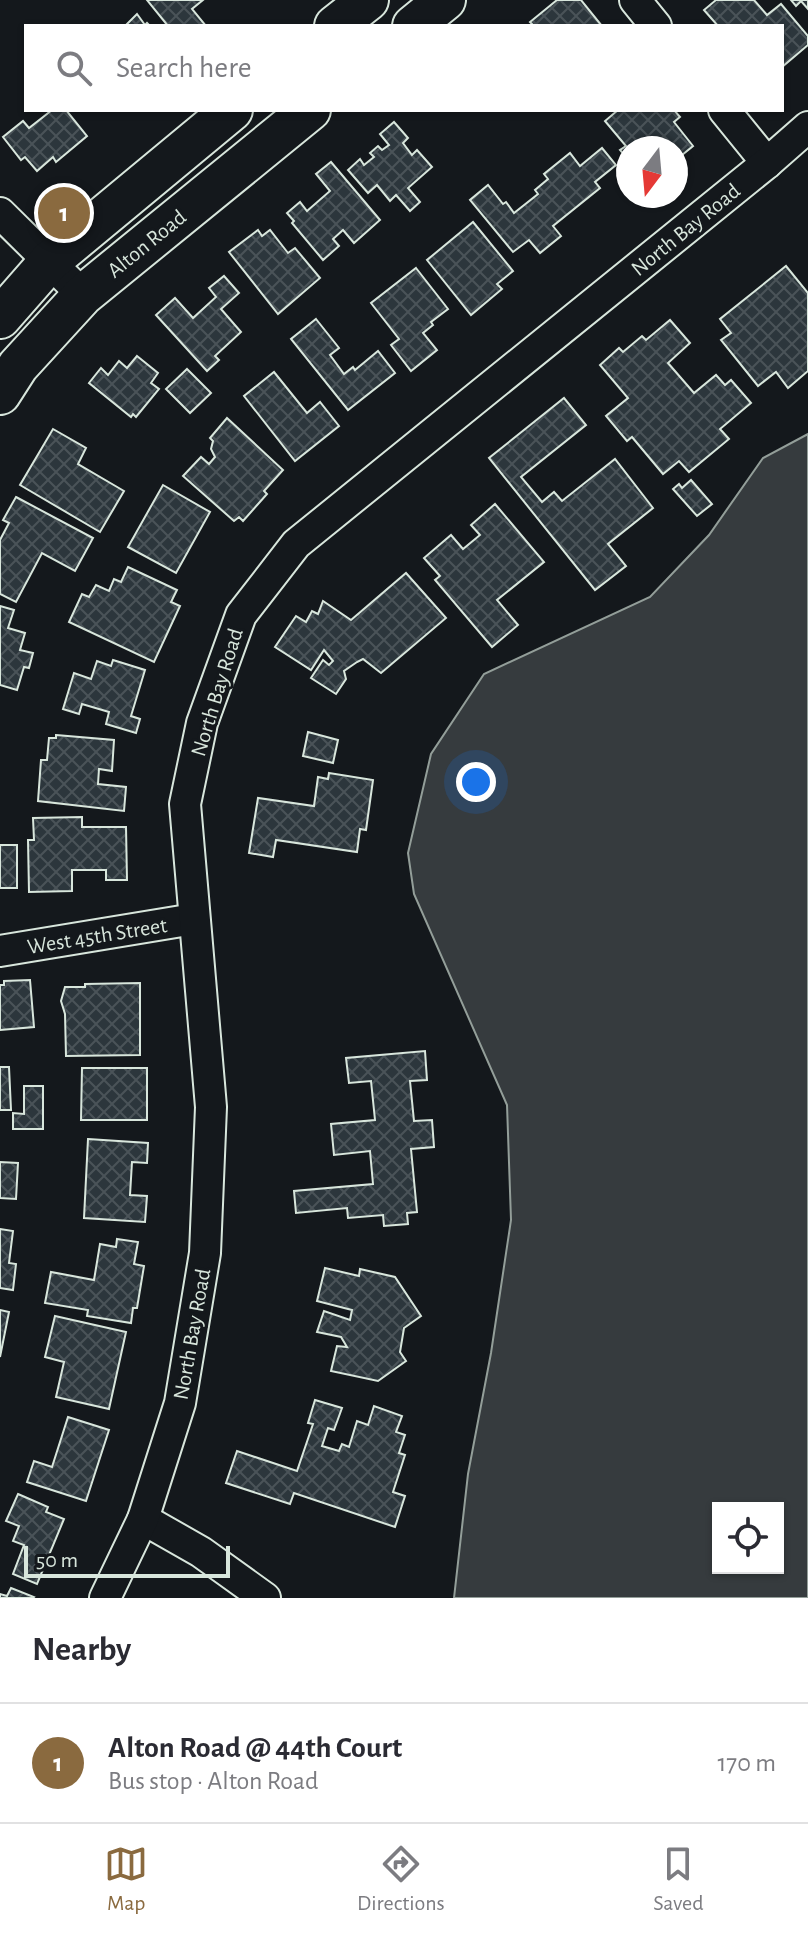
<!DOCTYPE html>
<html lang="en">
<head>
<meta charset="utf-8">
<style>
	:root { --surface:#fff; --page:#f7f7f7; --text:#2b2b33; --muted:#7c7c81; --line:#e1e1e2; --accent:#8a6a3f }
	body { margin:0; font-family:"Alegreya Sans",sans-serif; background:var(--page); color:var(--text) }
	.controls { position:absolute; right:24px; bottom:24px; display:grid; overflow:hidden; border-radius:0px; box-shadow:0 2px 6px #0004 }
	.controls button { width:72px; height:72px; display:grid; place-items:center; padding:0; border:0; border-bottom:2px solid var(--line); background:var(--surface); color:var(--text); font:40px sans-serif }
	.compass { position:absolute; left:616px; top:136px; width:72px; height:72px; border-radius:50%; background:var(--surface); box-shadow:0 2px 6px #0004; rotate:196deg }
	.scale { position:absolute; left:24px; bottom:20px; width:206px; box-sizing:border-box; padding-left:8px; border:4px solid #d8e6dc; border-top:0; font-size:22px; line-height:28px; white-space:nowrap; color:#d8e6dc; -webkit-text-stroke:6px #14181c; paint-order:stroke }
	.you { position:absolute; left:476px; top:782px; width:28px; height:28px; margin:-20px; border:6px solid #fff; border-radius:50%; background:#1a73e8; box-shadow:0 0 0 12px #1a73e833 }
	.badge { display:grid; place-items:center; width:52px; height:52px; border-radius:50%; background:var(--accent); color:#fff; font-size:26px; font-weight:700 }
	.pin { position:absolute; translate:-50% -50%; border:4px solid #fff; box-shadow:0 2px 8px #0006 }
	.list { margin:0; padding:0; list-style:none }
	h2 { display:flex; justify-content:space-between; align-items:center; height:104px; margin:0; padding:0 32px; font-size:34px }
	h2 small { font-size:26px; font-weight:400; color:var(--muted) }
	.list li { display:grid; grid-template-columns:52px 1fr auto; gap:24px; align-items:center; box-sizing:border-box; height:120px; padding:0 32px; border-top:2px solid var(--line) }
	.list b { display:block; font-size:30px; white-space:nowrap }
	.list p { margin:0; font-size:26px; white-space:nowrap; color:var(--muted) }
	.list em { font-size:26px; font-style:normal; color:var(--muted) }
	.icon { flex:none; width:44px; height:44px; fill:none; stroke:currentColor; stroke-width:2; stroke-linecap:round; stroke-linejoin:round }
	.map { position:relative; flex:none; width:808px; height:1598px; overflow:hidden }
	.search { position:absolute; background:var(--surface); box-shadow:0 2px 6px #0004; left:24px; right:24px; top:24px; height:88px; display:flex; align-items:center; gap:20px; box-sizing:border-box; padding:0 28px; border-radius:0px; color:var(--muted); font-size:30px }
	.sheet { height:224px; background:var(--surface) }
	nav { display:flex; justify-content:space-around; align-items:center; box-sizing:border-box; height:112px; border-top:2px solid var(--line); background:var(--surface); font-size:22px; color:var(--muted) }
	nav a { display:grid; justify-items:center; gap:4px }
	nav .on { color:var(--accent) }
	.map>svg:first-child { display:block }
</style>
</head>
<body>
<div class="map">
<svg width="808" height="1598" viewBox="0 0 808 1598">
	<defs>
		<pattern id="building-cross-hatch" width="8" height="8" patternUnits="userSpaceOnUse" patternTransform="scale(2)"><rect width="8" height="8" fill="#2c363c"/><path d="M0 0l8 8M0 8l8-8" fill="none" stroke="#4a5358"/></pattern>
	</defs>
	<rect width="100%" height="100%" fill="#14181c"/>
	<path fill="#363b3e" stroke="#939e99" stroke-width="2" fill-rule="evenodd" d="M808 434V1598H454L468 1474 491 1353 511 1220 507 1105 414 894 408 853 431 754 484 674 650 597 709 535 763 458ZM718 1508H778V1568H718Z"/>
	<g fill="url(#building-cross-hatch)" stroke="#d8e6dc" stroke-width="2">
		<path d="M147 0H203L192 9 206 26H168Z"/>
		<path d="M557 0H581L602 26H534L530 22Z"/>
		<path d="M716 0H754L767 15 781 4 808 36V45L782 67V26H718L704 10Z"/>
		<path d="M791 0H808V9L801 1 796 6Z"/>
		<path d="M137 14 145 25 147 23 150 26H125Z"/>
		<path d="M52 110H66L87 136 56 162 53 157 37 171 25 157 21 160 3 137 23 121 29 128Z"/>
		<path d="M618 110H674L680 117 674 122 693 146 676 160V148H628V159L620 150 626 146 605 121Z"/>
		<path d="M394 122 408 138 403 143 412 155 417 150 432 167 408 188 420 202 410 211 396 195 390 201 377 185 368 193 348 170 360 159 364 165 374 157 370 153 378 146 382 150 389 145 380 134Z"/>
		<path d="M602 148 616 165 595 182 600 188 553 226 561 236 540 253 529 240 513 252 470 200 488 185 503 204 506 202 514 213 538 194 535 190 548 179 544 174 570 153 580 166Z"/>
		<path d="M331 162 380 220 354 243 343 230 333 239 339 246 323 260 292 223 294 221 287 213 300 202 307 211 330 191 316 174Z"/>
		<path d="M473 222 513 271 497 284 502 289 471 315 427 260Z"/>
		<path d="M258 230 262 236 270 230 288 253 295 248 320 278 278 314 229 252Z"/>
		<path d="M786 266 808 293V371L788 388 776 372 758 386 721 340 731 333 720 319Z"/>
		<path d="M416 268 448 309 431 322 433 325 423 333 437 350 411 371 391 345 399 339 371 303Z"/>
		<path d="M224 276 239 293 221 309 241 332 215 356 219 360 207 371 156 315 175 298 193 318 216 297 209 288Z"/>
		<path d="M316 319 339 348 330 355 344 374 353 367 355 370 378 351 395 373 348 410 291 339Z"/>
		<path d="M670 320 690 343 668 363 694 393 716 375 725 385 731 380 751 403 720 429 729 439 689 472 679 461 663 474 632 437 627 441 606 416 628 398 600 365 619 348 623 352 642 336 646 340Z"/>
		<path d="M137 356 158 373 151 383 159 389 136 417 133 414 131 417 89 383 101 368 108 375 119 361 127 368Z"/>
		<path d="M187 369 211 393 190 413 166 389Z"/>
		<path d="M274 372 307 413 320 402 339 426 295 461 244 396Z"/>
		<path d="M564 398 586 425 521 477 542 502 554 492 562 501 615 459 653 508 608 544 626 566 595 590 489 458Z"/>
		<path d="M227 418 283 470 264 491 267 494 243 521 239 517 234 521 183 476 201 457 209 464 215 457 211 449 213 441 210 438Z"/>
		<path d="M53 429 86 448 78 464 124 491 100 532 20 485Z"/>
		<path d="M691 480 712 504 697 516 673 489 679 484 682 488Z"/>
		<path d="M163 485 210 512 176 573 128 547Z"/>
		<path d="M16 497 93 538 75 571 42 553 16 602 0 594V540L9 523 3 520Z"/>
		<path d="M495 504 544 562 497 600 518 625 492 647 435 580 440 576 424 558 451 535 463 549 480 535 471 525Z"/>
		<path d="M128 567 177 590 171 602 180 606 154 662 69 622 82 594 89 597 96 585 109 591 114 579 121 582Z"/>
		<path d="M406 573 446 618 381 673 363 659 357 662 344 671 346 679 336 694 311 678 323 660 329 665 333 661 324 650 311 670 275 647 296 616 306 622 312 611 318 614 323 601 351 620Z"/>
		<path d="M0 606 14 610 8 628 25 633 20 650 33 653 29 668 24 667 17 690 0 685Z"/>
		<path d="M113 660 145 670 131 716 140 719 136 733 106 724 109 712 82 704 79 714 63 709 74 673 91 679 97 661 111 666Z"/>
		<path d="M308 732 338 740 333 763 303 756Z"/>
		<path d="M56 735 114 740 112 771 99 769 98 784 126 787 124 811 38 801 41 760H47L49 738H56Z"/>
		<path d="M329 773 373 780 366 830 360 829 357 852 276 840 273 857 249 853 258 798 314 806 318 777 328 779Z"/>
		<path d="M82 817V827H126L127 880H106V870H72V891L29 892 28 840H34L33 818Z"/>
		<rect x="0" y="845" width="17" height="43"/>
		<path d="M30 980 34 1027 0 1030V985H4V981Z"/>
		<path d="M140 983V1055L66 1056 65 1014 61 1001 65 987H85V984Z"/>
		<path d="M425 1051 427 1080 410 1081 414 1121 432 1120 434 1147 411 1149 417 1212 407 1213 408 1224 384 1226 383 1215 348 1218 347 1208 296 1213 294 1191 373 1184 370 1151 334 1155 331 1124 375 1120 371 1081 349 1083 346 1058Z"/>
		<path d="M0 1067H9L11 1110H0Z"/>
		<path d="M82 1068H147V1120H81Z"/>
		<path d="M24 1086H43V1129H13V1113L24 1114Z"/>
		<path d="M88 1139 148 1143 147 1163 132 1162 130 1195 147 1196 145 1222 84 1218Z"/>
		<path d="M0 1162 18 1163 16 1199 0 1198Z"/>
		<path d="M0 1229 13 1231 9 1263 16 1264 13 1290 0 1288Z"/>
		<path d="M117 1239 138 1242 134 1264 144 1266 137 1308H133L131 1323 87 1316 88 1310 45 1303 51 1272 94 1280 100 1244 116 1247Z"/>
		<path d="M325 1268 359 1276 360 1269 395 1277 421 1316 404 1328 400 1352 406 1361 378 1381 331 1371 337 1346 347 1347 341 1337 317 1332 324 1311 350 1320 352 1310 317 1301Z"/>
		<path d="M0 1310 9 1312 0 1357Z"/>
		<path d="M55 1316 126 1332 109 1409 56 1397 64 1362 45 1357Z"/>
		<path d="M315 1400 342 1408 334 1430 328 1428 322 1446 339 1451 342 1444 349 1447 357 1421 368 1425 374 1406 402 1416 396 1432 405 1435 399 1453 405 1455 393 1492 405 1496 395 1527 294 1493 290 1504 226 1483 237 1451 297 1471 313 1424 308 1423Z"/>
		<path d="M68 1417 109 1430 86 1501 27 1482 34 1461 52 1467Z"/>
		<path d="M18 1494 48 1507 46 1512 64 1519 37 1584 13 1574 24 1545 13 1541 19 1526 6 1521Z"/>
		<path d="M11 1588 34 1597 33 1598H0V1594L7 1596Z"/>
	</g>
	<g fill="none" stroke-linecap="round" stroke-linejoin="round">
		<defs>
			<g id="minor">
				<path d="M635 0 656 26"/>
				<path d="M724 110 767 163"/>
				<path d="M0 213 83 295"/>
				<path d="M0 951 194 919"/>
				<path d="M143 1519 201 1552 265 1598"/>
				<path d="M105 1598 143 1519 180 1403 205 1253 211 1107 185 804 202 723 241 615 296 544 767 163 808 127"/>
			</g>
			<g id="major">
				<path d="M335 26 368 0"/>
				<path d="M413 26 445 0"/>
				<path d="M0 318 50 261 232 110"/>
				<path d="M0 394 18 366 83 295 310 110"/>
			</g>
		</defs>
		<use href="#minor" stroke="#d8e6dc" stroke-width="34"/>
		<use href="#major" stroke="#d8e6dc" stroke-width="44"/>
		<use href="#minor" stroke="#14181c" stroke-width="30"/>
		<use href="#major" stroke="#14181c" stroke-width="40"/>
	</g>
	<g text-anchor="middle" stroke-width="6" stroke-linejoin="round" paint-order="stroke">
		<g font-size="22" fill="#d8e6dc" stroke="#14181c">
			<text transform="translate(685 229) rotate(-39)" y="8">North Bay Road</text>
			<text transform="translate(146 243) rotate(-39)" y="8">Alton Road</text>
			<text transform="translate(216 692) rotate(-73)" y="8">North Bay Road</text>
			<text transform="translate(97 935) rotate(-9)" y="8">West 45th Street</text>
			<text transform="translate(191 1334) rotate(-80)" y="8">North Bay Road</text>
		</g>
	</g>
</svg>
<div class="controls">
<button><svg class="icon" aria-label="locate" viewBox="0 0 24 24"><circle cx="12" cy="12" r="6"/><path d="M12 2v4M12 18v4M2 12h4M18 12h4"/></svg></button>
</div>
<svg class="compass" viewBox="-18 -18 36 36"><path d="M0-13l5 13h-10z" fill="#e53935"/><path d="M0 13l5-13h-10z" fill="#7c7c81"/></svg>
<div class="scale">50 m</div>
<div class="you"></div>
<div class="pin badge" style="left:64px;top:213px">1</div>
<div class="search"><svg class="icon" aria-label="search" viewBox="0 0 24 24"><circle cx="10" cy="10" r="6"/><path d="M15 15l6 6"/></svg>Search here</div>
</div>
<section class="sheet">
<h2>Nearby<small></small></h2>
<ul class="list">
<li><span class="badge">1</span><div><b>Alton Road @ 44th Court</b><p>Bus stop · Alton Road</p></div><em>170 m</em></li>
</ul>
</section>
<nav>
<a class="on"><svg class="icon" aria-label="map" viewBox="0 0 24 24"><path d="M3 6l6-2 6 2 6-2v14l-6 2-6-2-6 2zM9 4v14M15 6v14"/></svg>Map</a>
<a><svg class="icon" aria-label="directions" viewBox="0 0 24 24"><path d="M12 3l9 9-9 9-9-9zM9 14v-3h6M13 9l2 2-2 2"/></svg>Directions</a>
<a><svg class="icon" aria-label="saved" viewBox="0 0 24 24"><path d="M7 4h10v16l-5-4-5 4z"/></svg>Saved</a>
</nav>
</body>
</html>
